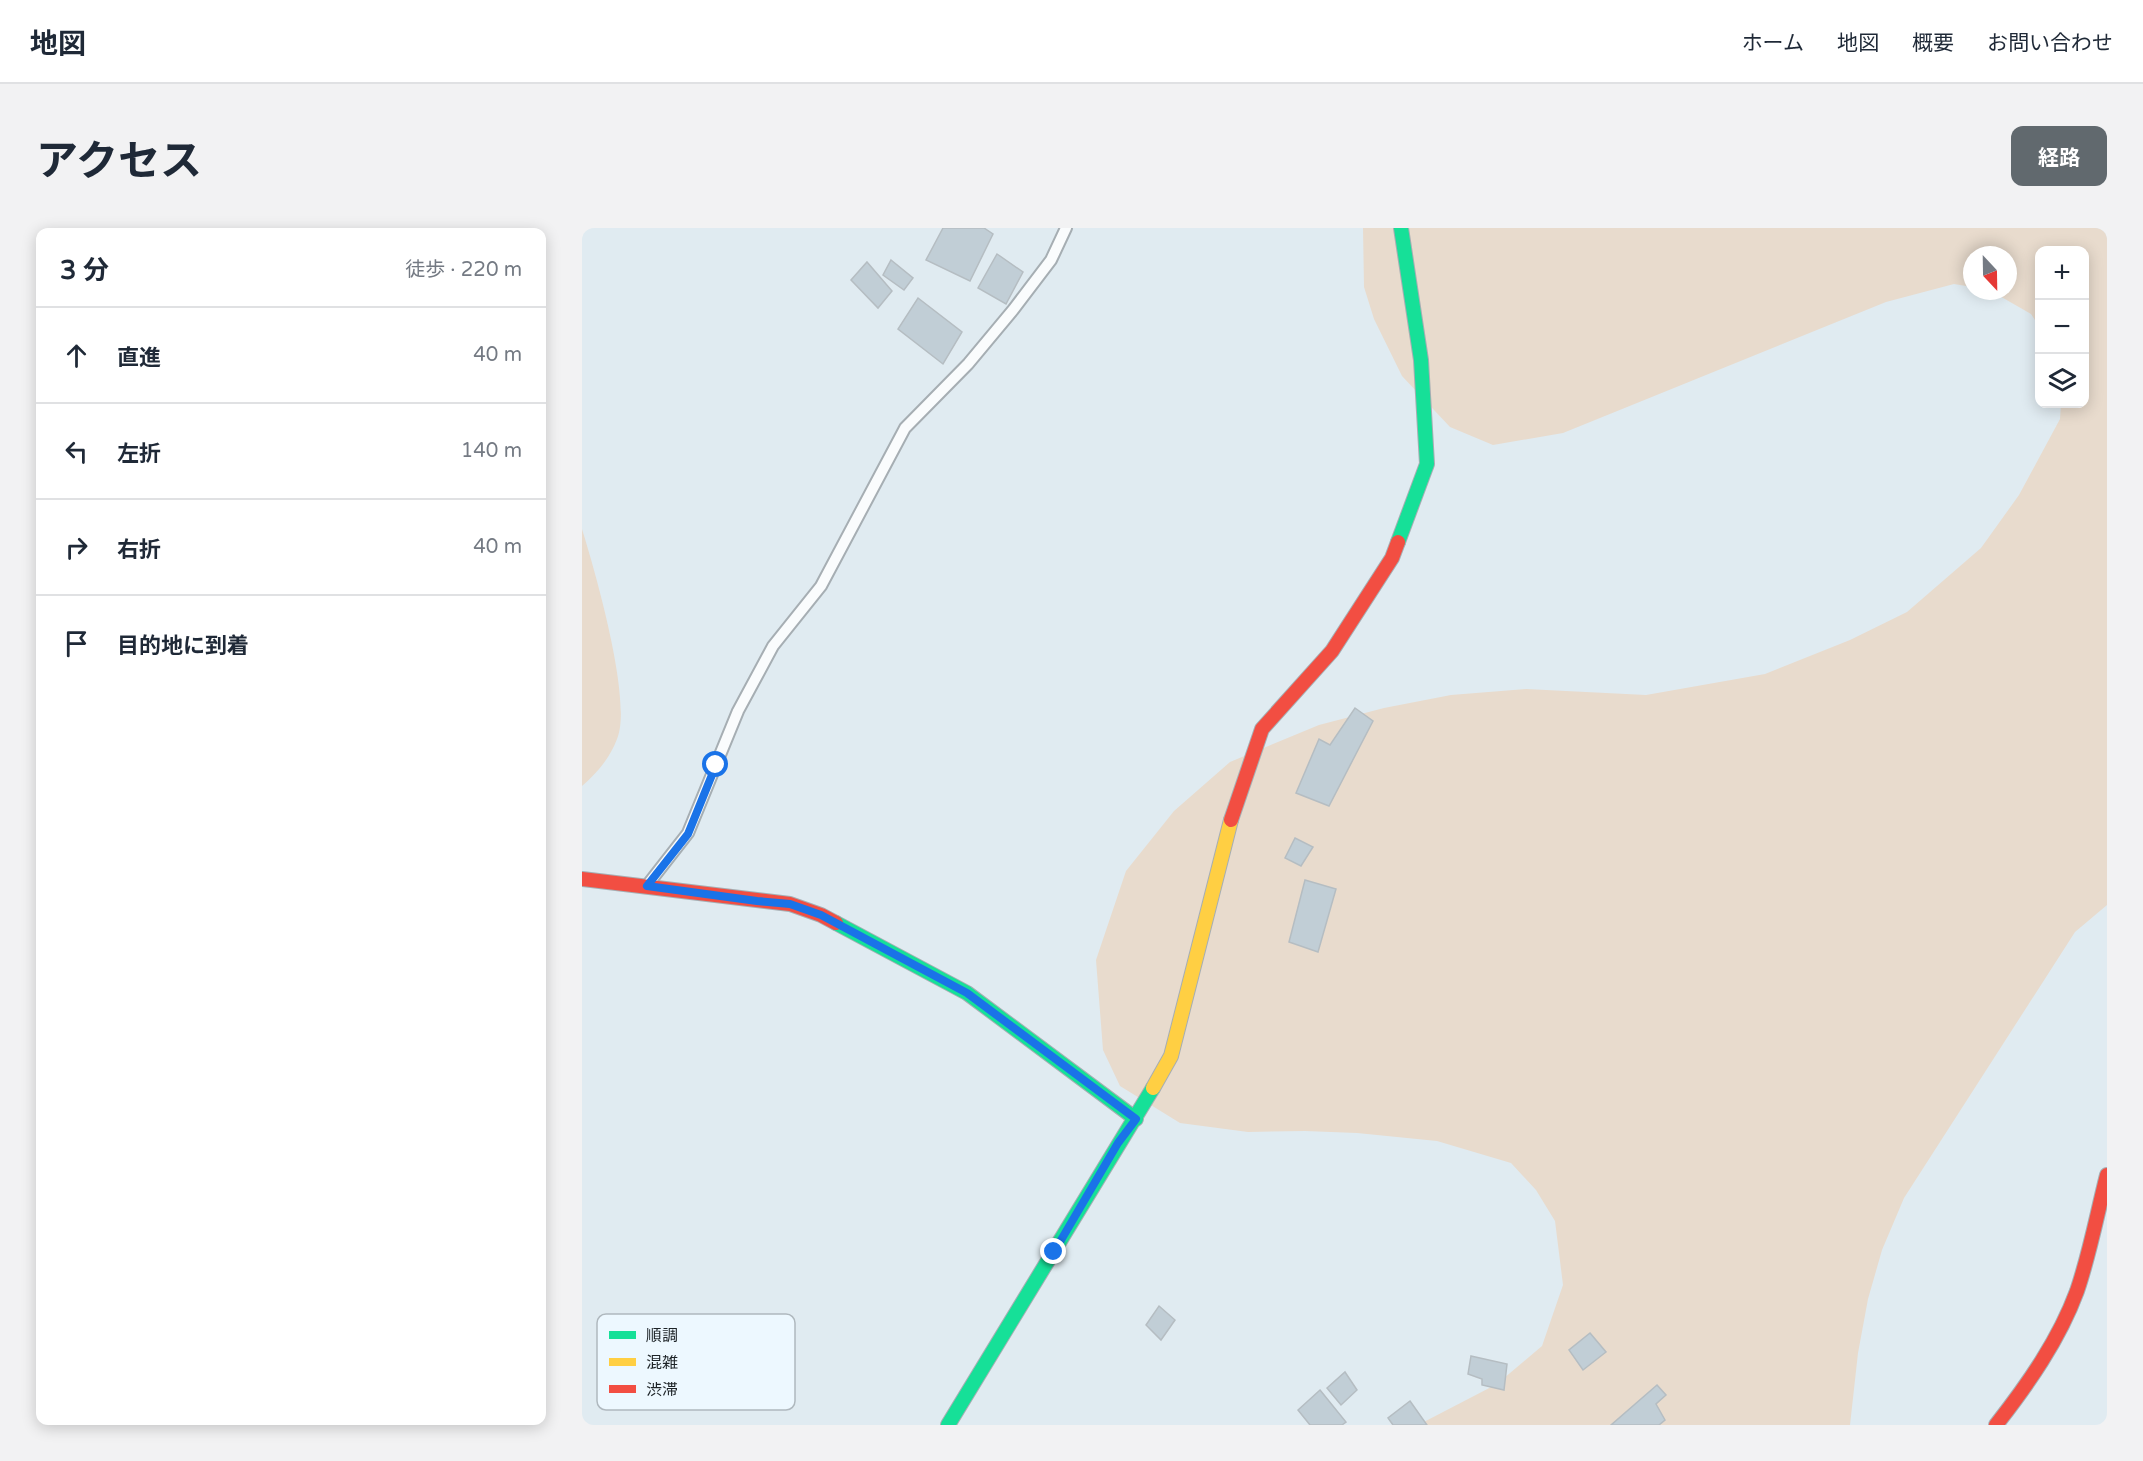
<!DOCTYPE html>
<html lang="ja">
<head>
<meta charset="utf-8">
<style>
	:root { --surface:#fff; --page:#f2f2f3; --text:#1f2937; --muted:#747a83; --line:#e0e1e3; --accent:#61696e }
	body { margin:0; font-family:"Varela Round","Noto Sans JP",sans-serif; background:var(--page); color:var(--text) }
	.controls { position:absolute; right:18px; top:18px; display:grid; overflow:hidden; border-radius:12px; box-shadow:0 3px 15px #0003 }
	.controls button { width:54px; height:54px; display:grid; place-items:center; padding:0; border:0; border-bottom:2px solid var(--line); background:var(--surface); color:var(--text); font:30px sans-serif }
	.compass { position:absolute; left:1381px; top:18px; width:54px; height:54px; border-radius:50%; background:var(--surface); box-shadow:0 3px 15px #0003; rotate:158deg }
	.stop { position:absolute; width:18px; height:18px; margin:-14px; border:4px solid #1a73e8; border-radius:50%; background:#fff }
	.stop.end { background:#1a73e8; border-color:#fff; box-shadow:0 2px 6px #0008 }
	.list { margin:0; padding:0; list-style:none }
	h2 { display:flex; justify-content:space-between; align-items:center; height:78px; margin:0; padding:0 24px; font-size:26px }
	h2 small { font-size:20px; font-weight:400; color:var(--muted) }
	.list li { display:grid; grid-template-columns:39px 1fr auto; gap:18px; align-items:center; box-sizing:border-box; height:96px; padding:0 24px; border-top:2px solid var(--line) }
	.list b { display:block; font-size:22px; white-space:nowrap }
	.list em { font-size:20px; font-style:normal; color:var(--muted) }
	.icon { flex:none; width:33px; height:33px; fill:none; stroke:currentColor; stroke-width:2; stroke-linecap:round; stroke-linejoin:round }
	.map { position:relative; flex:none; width:1525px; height:1197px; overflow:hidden; border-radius:12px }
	header { display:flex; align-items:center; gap:36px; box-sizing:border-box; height:84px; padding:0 30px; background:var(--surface); border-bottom:2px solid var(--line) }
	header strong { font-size:28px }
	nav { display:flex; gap:33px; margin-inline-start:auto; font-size:21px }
	.intro { display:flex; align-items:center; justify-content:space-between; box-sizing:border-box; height:144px; padding:0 36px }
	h1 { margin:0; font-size:42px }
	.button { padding:15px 27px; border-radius:12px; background:var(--accent); color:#fff; font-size:21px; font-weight:700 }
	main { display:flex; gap:36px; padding:0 36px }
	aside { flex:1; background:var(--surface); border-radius:12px; box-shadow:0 3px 15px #0003 }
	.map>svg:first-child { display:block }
</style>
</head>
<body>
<header>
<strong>地図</strong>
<nav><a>ホーム</a><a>地図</a><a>概要</a><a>お問い合わせ</a></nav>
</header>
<div class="intro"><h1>アクセス</h1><a class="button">経路</a></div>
<main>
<aside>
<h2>3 分<small>徒歩 · 220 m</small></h2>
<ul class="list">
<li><svg class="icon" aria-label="ahead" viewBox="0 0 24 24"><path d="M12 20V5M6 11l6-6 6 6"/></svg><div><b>直進</b></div><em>40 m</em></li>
<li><svg class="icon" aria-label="left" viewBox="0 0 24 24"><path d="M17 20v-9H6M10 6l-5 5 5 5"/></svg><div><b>左折</b></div><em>140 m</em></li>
<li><svg class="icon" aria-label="right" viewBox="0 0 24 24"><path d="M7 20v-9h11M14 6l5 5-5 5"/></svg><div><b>右折</b></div><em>40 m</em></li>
<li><svg class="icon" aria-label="arrive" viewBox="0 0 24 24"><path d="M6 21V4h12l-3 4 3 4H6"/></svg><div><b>目的地に到着</b></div></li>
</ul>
</aside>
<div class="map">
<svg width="1525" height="1197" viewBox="0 0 1525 1197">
	<rect width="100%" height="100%" fill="#e0ebf1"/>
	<g fill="#e8dbcd">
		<path d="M781 0H1525V677L1493 704 1322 970 1300 1022 1286 1071 1276 1125 1268 1197H836L915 1156 960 1118 981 1057 973 993 954 962 929 935 855 913 775 905 723 903 666 904 598 895 538 858 521 822 514 732 544 643 592 583 648 534 737 497 802 480 869 467 944 461 1064 467 1183 446 1268 412 1325 384 1399 320 1437 267 1478 191 1479 176H1502V22H1458L1457 98 1449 86 1409 63H1426V27H1390V59L1372 56 1304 74 981 205 911 217 868 199 820 148 792 91 782 59Z"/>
		<path d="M0 301C13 343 51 474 35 511 28 530 15 545 0 558Z"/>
	</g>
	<g fill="#c1ced6" stroke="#b5bdc2" stroke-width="1.5">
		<path d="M361 0H402L411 6 388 53 344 32Z"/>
		<path d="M415 26 441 44 424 76 396 60Z"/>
		<path d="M309 32 331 50 322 62 301 47Z"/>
		<path d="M285 34 310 63 296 80 269 52Z"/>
		<path d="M336 70 380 104 361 136 316 101Z"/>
		<path d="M773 480 791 493 747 578 714 565 737 511 748 517Z"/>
		<path d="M713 610 731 619 719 638 703 630Z"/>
		<path d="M723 652 754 661 736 724 707 714Z"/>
		<path d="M577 1078 593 1092 579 1112 564 1097Z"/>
		<path d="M1008 1105 1024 1124 1001 1142 987 1122Z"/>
		<path d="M889 1128 925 1136 922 1162 900 1157V1151L886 1146Z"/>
		<path d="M763 1144 775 1162 759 1177 745 1160Z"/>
		<path d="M1075 1157 1084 1167 1074 1176 1083 1192 1077 1197H1029Z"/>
		<path d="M738 1162 764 1194 760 1197H728L716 1182Z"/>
		<path d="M828 1173 845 1197H811L806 1190Z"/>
	</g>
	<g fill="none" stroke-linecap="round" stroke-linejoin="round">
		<defs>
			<path id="lane" d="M67 655 106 605 156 483 191 418 239 358 323 200 386 136 431 82 469 32 484 0"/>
			<g id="fast">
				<path d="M816 314 845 236 839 132 819 0"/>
				<path d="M254 695 385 765 554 891"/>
				<path d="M366 1197 571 860"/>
			</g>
			<path id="slow" d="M571 860 589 828 649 592"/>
			<g id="jam">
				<path d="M649 592 680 501 750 423 810 330 816 314"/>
				<path d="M0 651 208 676 239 687 254 695"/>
				<path d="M1414 1197C1446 1156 1477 1112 1495 1063 1508 1025 1515 986 1525 947"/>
			</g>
		</defs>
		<use href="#lane" stroke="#a6aeb3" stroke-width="14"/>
		<use href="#fast" stroke="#a6aeb3" stroke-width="16"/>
		<use href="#slow" stroke="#a6aeb3" stroke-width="16"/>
		<use href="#jam" stroke="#a6aeb3" stroke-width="16"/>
		<use href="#lane" stroke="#fafcfd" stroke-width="10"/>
		<use href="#fast" stroke="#16e098" stroke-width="14"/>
		<use href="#slow" stroke="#ffcf43" stroke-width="14"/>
		<use href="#jam" stroke="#f24e42" stroke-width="14"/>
	</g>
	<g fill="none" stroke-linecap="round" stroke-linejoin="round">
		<path stroke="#1a73e8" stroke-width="8" d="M134 537 106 606 65 658 175 673 208 676 239 687 385 765 554 891 536 915 472 1024"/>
	</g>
	<rect x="15" y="1086" width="198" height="96" rx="9" fill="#edf8ff" stroke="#afb8be" stroke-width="1.5"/>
	<rect x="27" y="1103" width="27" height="8" fill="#16e098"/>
	<rect x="27" y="1130" width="27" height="8" fill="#ffcf43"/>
	<rect x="27" y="1157" width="27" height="8" fill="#f24e42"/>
	<g font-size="16" fill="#1d2327">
		<text x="64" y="1113">順調</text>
		<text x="64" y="1140">混雑</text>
		<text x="64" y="1167">渋滞</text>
	</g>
</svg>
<div class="controls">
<button>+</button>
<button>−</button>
<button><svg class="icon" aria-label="layers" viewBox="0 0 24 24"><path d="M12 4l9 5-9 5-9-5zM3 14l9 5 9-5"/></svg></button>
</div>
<svg class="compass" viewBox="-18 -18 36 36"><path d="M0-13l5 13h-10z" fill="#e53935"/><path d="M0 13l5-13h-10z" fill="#747a83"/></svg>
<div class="stop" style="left:134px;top:537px"></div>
<div class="stop end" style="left:472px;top:1024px"></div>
</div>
</main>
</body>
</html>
